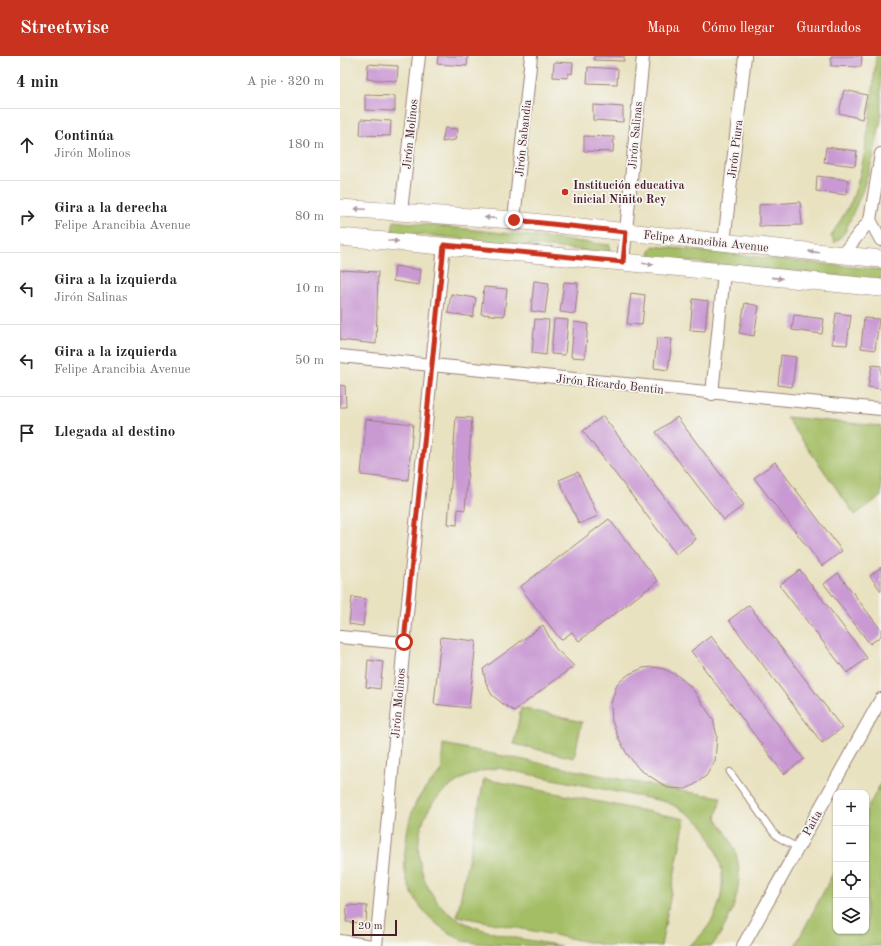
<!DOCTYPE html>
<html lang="es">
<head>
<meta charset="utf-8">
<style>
	:root { --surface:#fff; --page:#f2f2f2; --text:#222; --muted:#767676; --line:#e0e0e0; --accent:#c8321e }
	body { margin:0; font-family:"Old Standard TT",serif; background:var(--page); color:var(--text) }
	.controls { position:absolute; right:12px; bottom:12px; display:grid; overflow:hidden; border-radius:8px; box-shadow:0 1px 3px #0004 }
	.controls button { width:36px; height:36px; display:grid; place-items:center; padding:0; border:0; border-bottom:1px solid var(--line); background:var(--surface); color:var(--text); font:20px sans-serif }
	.scale { position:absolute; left:12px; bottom:10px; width:45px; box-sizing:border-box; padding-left:4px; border:2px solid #4a1f2b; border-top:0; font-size:11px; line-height:14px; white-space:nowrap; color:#4a1f2b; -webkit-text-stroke:3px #f6f6f2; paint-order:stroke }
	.stop { position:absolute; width:12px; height:12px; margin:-9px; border:3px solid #c8321e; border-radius:50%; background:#fff }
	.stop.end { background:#c8321e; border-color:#fff; box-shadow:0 1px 4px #0008 }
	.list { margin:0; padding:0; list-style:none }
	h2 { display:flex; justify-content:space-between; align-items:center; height:52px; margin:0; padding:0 16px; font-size:17px }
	h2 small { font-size:13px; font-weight:400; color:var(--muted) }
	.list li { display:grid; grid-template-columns:26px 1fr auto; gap:12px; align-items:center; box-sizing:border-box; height:72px; padding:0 16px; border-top:1px solid var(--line) }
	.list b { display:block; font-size:15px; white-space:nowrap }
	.list p { margin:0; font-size:13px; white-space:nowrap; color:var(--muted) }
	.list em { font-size:13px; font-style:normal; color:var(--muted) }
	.icon { flex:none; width:22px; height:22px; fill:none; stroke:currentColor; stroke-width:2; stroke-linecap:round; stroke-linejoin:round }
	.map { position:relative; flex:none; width:541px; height:890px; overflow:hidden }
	header { display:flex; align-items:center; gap:24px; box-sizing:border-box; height:56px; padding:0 20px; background:var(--accent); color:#fff }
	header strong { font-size:19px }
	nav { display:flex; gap:22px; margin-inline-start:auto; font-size:14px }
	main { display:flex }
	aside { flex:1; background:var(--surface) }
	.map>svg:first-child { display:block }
</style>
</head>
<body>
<header>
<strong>Streetwise</strong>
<nav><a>Mapa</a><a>Cómo llegar</a><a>Guardados</a></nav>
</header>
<main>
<aside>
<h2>4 min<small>A pie · 320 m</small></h2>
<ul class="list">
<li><svg class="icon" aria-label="ahead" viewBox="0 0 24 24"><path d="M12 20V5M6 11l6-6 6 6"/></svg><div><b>Continúa</b><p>Jirón Molinos</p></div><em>180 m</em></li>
<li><svg class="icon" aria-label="right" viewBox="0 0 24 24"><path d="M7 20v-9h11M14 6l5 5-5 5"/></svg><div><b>Gira a la derecha</b><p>Felipe Arancibia Avenue</p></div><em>80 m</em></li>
<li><svg class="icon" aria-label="left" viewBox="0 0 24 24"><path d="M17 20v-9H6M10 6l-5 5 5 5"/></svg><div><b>Gira a la izquierda</b><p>Jirón Salinas</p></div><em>10 m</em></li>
<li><svg class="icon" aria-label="left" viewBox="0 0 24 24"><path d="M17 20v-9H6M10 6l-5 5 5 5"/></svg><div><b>Gira a la izquierda</b><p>Felipe Arancibia Avenue</p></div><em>50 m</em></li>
<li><svg class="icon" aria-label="arrive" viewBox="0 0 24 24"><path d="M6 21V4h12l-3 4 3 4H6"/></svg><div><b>Llegada al destino</b></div></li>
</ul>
</aside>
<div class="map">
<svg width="541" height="890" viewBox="0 0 541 890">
	<rect width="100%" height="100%" fill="#f6f6f2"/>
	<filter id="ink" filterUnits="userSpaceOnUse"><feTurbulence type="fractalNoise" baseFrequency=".025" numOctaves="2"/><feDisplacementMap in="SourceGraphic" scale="8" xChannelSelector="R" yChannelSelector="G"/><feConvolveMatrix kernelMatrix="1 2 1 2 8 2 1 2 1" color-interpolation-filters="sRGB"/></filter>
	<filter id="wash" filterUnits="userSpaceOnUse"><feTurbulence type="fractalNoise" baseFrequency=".012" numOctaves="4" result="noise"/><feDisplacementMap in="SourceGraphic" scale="16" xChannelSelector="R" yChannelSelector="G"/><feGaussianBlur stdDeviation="0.9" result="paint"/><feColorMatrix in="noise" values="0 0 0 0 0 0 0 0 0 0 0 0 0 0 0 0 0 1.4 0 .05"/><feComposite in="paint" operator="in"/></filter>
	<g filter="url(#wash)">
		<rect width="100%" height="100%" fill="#e9e2c1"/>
		<g fill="#a4be65" stroke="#776e48">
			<path d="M536 0H541V63L533 102 522 136 505 176 495 187 491 180C497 169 505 158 511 146 527 108 532 42 536 0Z"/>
			<path d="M54 165 270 189V197L52 176Z"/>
			<path d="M313 190 541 214V224L311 202 309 198Z"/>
			<path d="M446 361 541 370V440L515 459Z"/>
			<path d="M181 652 242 666 234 702 174 688Z"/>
			<path d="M103 688 340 735 381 741 376 762C383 772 391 783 395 794 406 829 392 863 372 890H348C382 867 392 822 372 786 370 781 367 774 363 770 353 759 340 753 327 746L158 712C132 715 109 727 93 747 68 780 77 832 109 857 137 879 187 883 221 890 194 890 149 890 124 885 97 873 70 847 65 816 64 805 65 796 66 785 70 753 76 739 101 717Z"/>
			<path d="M144 723 345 763 321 890H269L117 860Z"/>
			<path d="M541 727V890H455L496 812V875H526V755Z"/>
		</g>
		<g id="blocks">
			<g fill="#c999d3">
				<path d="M98 0H128L127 10 97 8Z"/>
				<path d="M254 0H284V5L254 4Z"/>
				<path d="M491 0H522L521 11 491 10Z"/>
				<path d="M214 6 233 7 232 18 228 17V22L213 21Z"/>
				<path d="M28 8 58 10 57 25 27 23Z"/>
				<path d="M248 11 278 13 277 28 247 27Z"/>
				<path d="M504 34 527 39 522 63 499 57Z"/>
				<path d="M25 39 55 40V55L25 54Z"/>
				<path d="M253 49 283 51V66L253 64Z"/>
				<path d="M21 63 51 65 50 80 20 79Z"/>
				<path d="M105 72 118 73 115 84 102 86Z"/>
				<path d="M244 80 274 81 273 96 244 95Z"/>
				<path d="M486 91 517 95 515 110 484 106Z"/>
				<path d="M477 120 508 124 506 139 476 135Z"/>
				<path d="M460 146 462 169 419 170V149Z"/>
				<path d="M55 210 81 214 79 229 53 225Z"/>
				<path d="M0 214 38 216 36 288 0 284Z"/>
				<path d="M194 225 209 227 205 257 191 255Z"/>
				<path d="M224 226 238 227 235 258 220 256Z"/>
				<path d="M144 231 167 233 164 260 141 258Z"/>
				<path d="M291 237 305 239 302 269 287 268Z"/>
				<path d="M111 238 136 242 133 261 108 257Z"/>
				<path d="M353 243 368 245 365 275 350 274Z"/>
				<path d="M405 247 419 250 414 280 399 277Z"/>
				<path d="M496 257 511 259 507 289 492 288Z"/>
				<path d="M454 259 484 263 482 278 452 274Z"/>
				<path d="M524 262 539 263 535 294 521 292Z"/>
				<path d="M195 263 209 264 206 299 192 297Z"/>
				<path d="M214 263 228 264 225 299 211 298Z"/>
				<path d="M234 266 248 268 245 302 231 301Z"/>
				<path d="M317 282 332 283 328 314 314 312Z"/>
				<path d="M441 299 456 301 452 331 438 329Z"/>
				<path d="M532 309 541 310V333L528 331Z"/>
				<path d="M0 329 5 330 6 351H0Z"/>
				<path d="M263 360 356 483 336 498 243 375Z"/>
				<path d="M116 361 132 362 125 454 118 453 117 469 108 468Z"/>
				<path d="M337 361 404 449 384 464 316 376Z"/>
				<path d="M26 363 73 368 68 424 21 419Z"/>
				<path d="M435 406 502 495 482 510 414 422Z"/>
				<path d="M238 416 258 460 239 468 219 424Z"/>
				<path d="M269 463 318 525 239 585 232 576 221 584 180 531Z"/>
				<path d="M541 511V535L530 520Z"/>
				<path d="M460 514 527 602 507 617 439 529Z"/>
				<path d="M498 517 541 574V580L530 588 484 528Z"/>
				<path d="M12 541 26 543 23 570 9 568Z"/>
				<path d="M409 549 502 672 482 687 389 564Z"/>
				<path d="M203 569 215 592 234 610 174 655 163 648 152 639 146 627 143 613Z"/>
				<path d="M371 580 464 703 444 718 351 595Z"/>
				<path d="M101 581 136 585 129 652 94 648Z"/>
				<path d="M28 604 43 606 40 633 26 631Z"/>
				<path d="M314 611 324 613 337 619 351 631 373 663 377 680 375 705 366 720 354 729 346 733 328 732 299 713 287 698 278 681 272 665 271 647 277 628 289 618 303 612Z"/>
				<path d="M7 849 27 850 26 867 6 866Z"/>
			</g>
		</g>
	</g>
	<g filter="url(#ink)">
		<use href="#blocks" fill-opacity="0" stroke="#9a8076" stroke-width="1"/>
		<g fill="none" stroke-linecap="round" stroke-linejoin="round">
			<defs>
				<path id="service" d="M390 716 433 776 438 781 458 792"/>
				<g id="minor">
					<path d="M61 155 79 0"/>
					<path d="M174 164 191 0"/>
					<path d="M530 164 541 184"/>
					<path d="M384 187 405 0"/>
					<path d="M502 199 530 164 541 98"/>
					<path d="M283 206 303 0"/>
					<path d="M0 300 541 353"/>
					<path d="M372 338 384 217"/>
					<path d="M0 581 64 587"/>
					<path d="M0 885 32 890"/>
					<path d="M36 890 64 587 104 189"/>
					<path d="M403 890 541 643"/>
				</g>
				<g id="secondary">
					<path d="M0 152 174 164 541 203"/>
					<path d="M0 181 283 206 541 232"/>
				</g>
			</defs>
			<use href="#service" stroke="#9a8076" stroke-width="8"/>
			<use href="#minor" stroke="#9a8076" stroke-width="14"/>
			<use href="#secondary" stroke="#9a8076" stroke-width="18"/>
			<use href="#service" stroke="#fff" stroke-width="6"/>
			<use href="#minor" stroke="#fff" stroke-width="12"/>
			<use href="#secondary" stroke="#fff" stroke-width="17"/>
		</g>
		<defs><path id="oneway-solid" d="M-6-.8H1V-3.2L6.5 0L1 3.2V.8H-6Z"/></defs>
		<g fill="#ae9aa0">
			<use href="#oneway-solid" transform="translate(20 153) rotate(-177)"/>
			<use href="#oneway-solid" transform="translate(150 162) rotate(-176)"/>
			<use href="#oneway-solid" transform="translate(53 185) rotate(4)"/>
			<use href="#oneway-solid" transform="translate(474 196) rotate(-174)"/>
			<use href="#oneway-solid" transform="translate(308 208) rotate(7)"/>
			<use href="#oneway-solid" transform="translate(437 222) rotate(6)"/>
		</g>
	</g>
	<g fill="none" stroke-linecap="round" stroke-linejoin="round" filter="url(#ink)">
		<path stroke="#c8321e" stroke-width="5" d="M64 586 104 189 283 206 286 176 174 164"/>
	</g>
	<circle fill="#c8321e" stroke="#f6f6f2" stroke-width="1.5" cx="225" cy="136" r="4"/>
	<g text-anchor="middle" stroke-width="3.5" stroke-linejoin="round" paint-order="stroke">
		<g font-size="12" fill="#4a1f2b" stroke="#f6f6f2">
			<text transform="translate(70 78) rotate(-84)" y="4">Jirón Molinos</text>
			<text transform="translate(295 79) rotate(-85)" y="4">Jirón Salinas</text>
			<text transform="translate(183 82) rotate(-84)" y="4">Jirón Sabandia</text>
			<text transform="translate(395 93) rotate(-83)" y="4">Jirón Piura</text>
			<text transform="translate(366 185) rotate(6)" y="4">Felipe Arancibia Avenue</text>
			<text transform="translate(270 328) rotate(6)" y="4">Jirón Ricardo Bentin</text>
			<text transform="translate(58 647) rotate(-85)" y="4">Jirón Molinos</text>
			<text transform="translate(472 767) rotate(-61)" y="4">Paita</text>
		</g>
		<g font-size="12" font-weight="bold" fill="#4a1f2b" stroke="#f6f6f2" text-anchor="start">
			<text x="233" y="133">Institución educativa<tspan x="233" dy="14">inicial Niñito Rey</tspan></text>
		</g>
	</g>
</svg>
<div class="controls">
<button>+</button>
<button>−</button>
<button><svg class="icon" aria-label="locate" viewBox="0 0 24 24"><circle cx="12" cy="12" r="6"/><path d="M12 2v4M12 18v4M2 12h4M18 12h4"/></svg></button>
<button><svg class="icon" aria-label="layers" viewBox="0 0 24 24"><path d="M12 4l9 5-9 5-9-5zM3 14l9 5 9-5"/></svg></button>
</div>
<div class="scale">20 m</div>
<div class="stop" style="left:64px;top:586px"></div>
<div class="stop end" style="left:174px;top:164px"></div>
</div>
</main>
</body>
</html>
